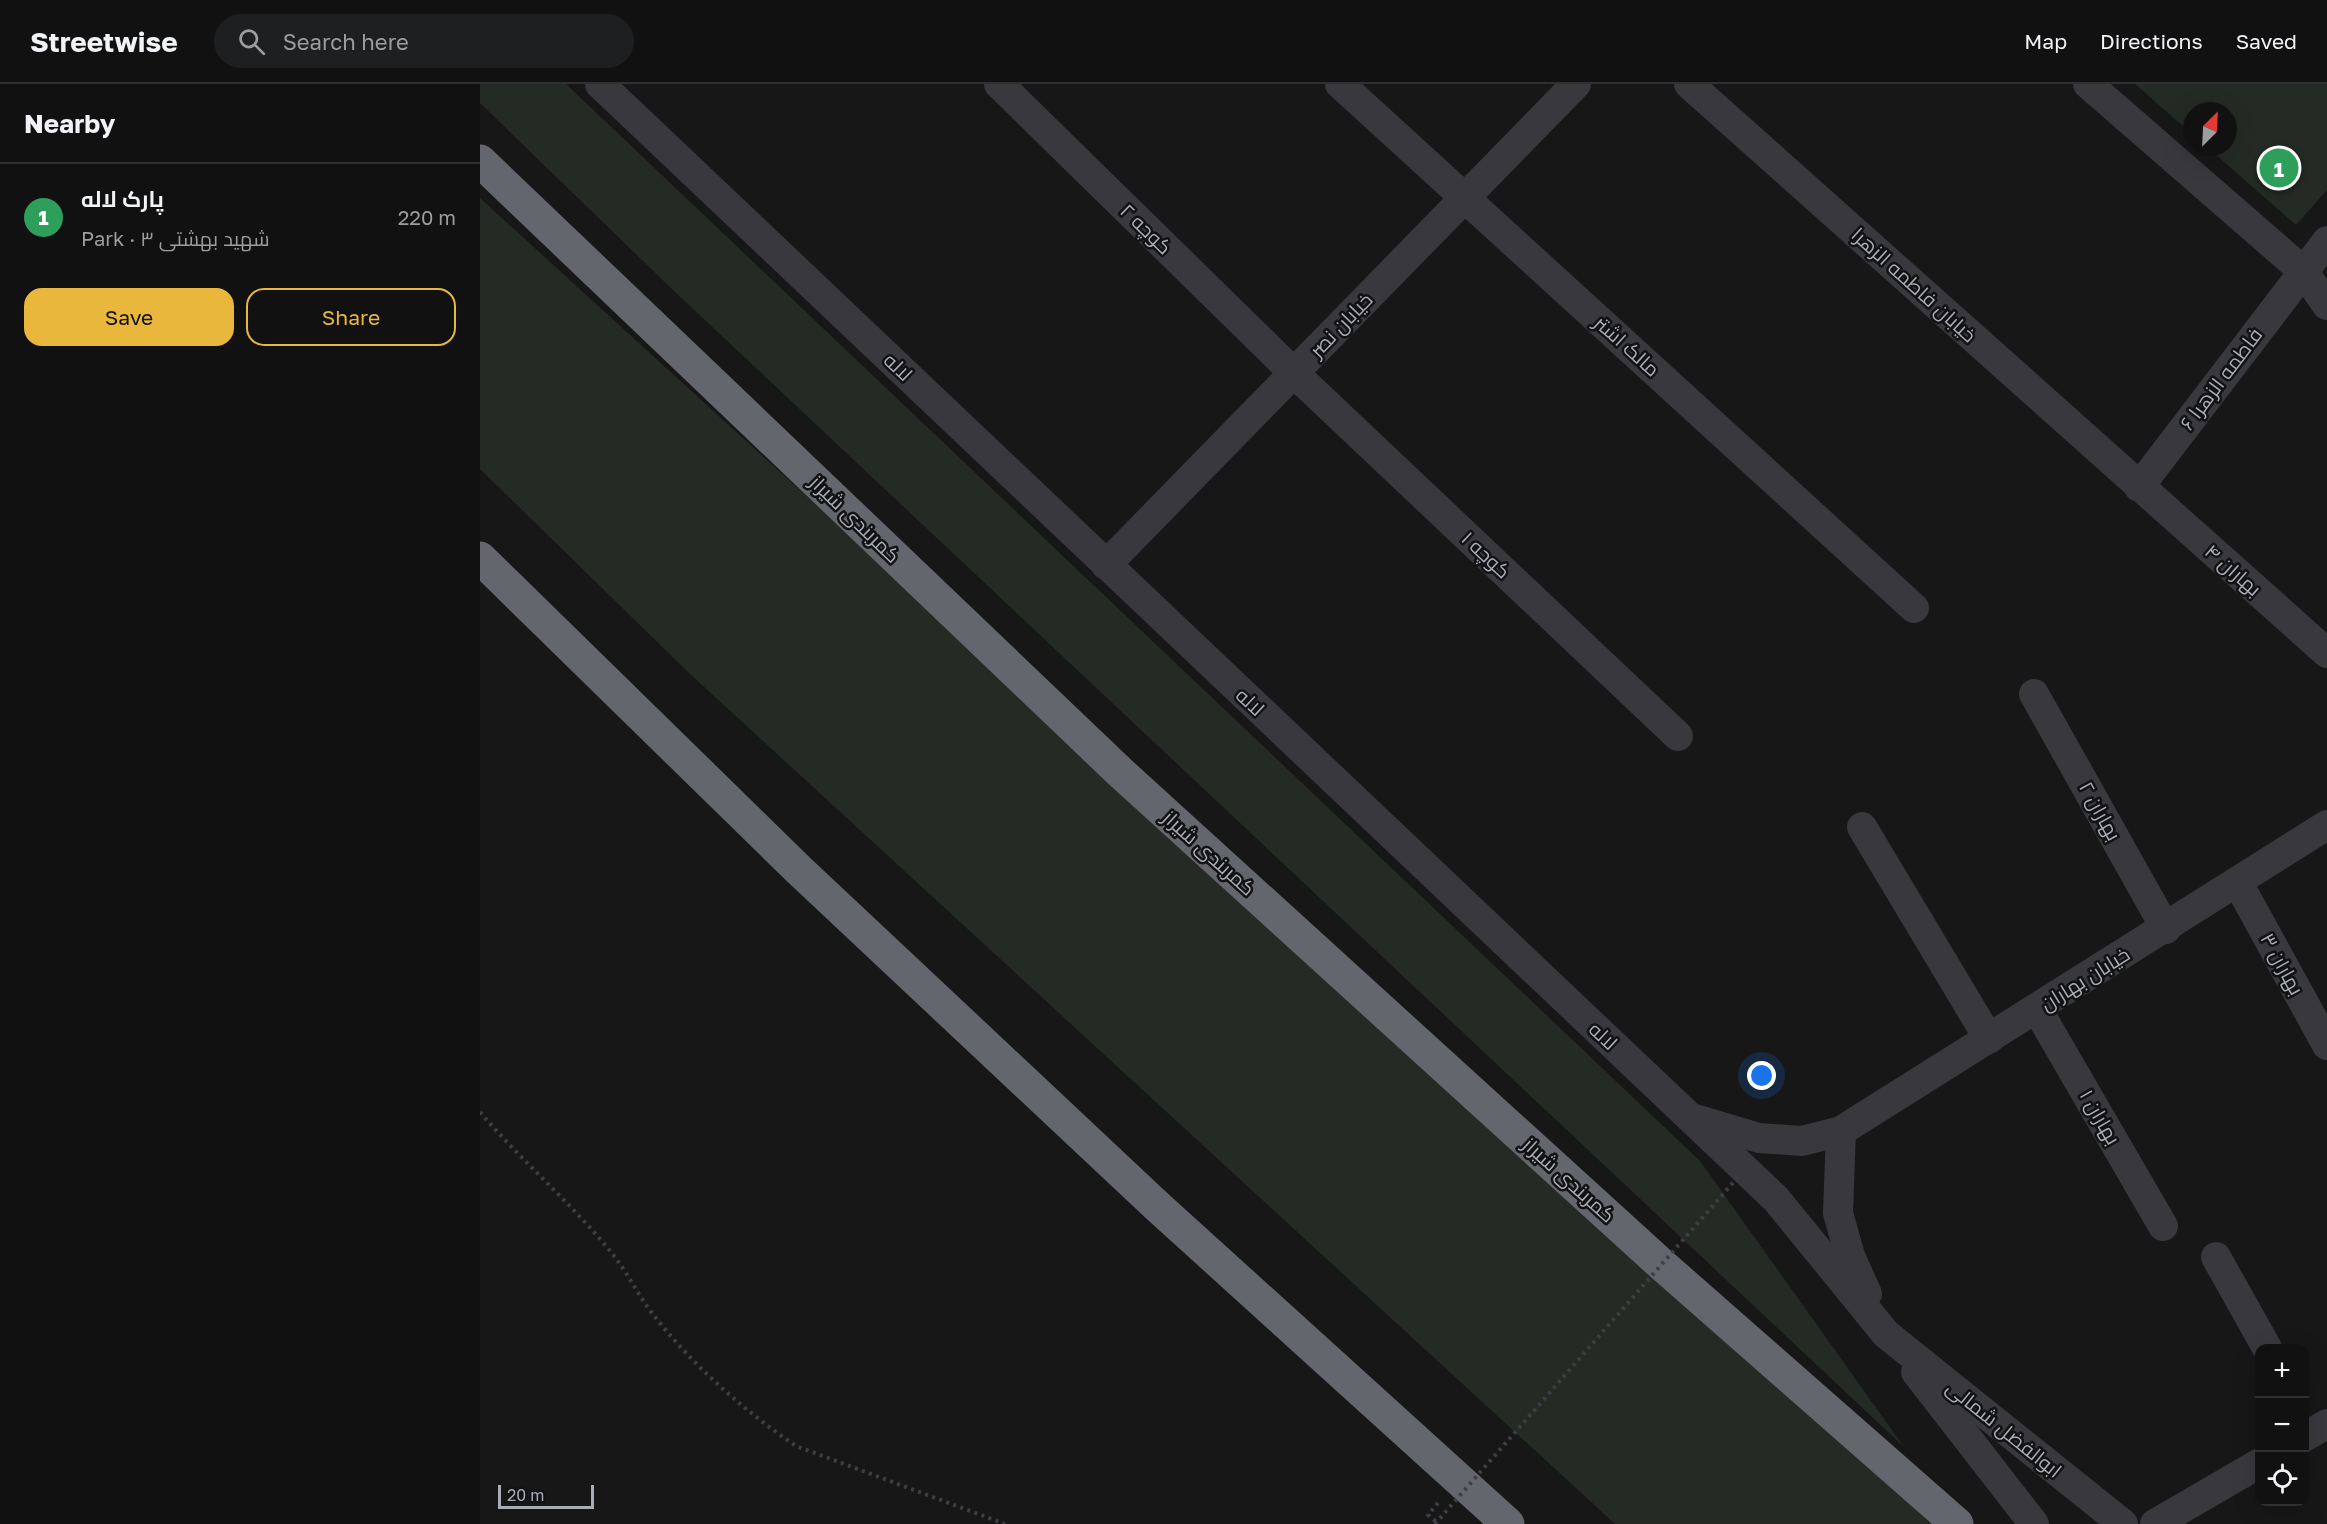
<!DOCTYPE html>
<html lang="en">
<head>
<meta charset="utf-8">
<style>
	:root { --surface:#111112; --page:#1e1f20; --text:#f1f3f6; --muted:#9c9d9f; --line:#303132; --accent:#eab73d }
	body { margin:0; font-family:"Golos Text",Cairo,sans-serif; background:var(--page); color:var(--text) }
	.controls { position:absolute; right:18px; bottom:18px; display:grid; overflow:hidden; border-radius:12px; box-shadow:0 6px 24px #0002 }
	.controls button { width:54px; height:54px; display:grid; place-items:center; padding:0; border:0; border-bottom:2px solid var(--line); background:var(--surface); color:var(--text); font:30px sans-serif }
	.compass { position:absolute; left:1703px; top:18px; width:54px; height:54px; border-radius:50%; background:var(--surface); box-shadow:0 6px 24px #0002; rotate:24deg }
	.scale { position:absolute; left:18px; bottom:15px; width:96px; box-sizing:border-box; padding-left:6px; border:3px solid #a9adb8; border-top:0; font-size:16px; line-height:21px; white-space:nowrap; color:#a9adb8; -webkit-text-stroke:4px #121213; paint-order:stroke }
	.you { position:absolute; left:1282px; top:992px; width:21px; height:21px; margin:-15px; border:4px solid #fff; border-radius:50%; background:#1a73e8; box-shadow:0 0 0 9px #1a73e833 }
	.badge { display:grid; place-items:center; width:39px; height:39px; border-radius:50%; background:var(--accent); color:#fff; font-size:20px; font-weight:700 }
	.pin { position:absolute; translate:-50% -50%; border:3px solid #fff; box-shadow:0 2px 6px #0006 }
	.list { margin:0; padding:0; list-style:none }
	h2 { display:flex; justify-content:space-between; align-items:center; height:78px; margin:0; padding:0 24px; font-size:26px }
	h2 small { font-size:20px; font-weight:400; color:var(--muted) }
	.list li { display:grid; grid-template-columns:39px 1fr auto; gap:18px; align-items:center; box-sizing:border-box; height:108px; padding:0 24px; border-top:2px solid var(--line) }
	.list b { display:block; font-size:22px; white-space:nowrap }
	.list p { margin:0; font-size:20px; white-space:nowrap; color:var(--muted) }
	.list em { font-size:20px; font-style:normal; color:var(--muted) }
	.actions { display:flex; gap:12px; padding:18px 24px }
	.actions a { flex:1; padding:14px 0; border:2px solid var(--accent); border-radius:18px; text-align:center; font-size:21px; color:var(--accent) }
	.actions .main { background:var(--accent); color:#111 }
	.icon { flex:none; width:33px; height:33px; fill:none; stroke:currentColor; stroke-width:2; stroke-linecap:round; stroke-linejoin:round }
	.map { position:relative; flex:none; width:1847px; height:1440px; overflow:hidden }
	header { display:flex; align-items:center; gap:36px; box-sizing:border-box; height:84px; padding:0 30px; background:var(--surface); border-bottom:2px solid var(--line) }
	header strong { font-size:28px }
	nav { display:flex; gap:33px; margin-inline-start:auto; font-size:21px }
	.search { width:420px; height:54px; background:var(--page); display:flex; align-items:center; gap:15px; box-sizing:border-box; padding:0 21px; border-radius:33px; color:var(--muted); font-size:22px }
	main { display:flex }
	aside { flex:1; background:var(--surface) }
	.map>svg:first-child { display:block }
</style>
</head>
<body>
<header>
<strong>Streetwise</strong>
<div class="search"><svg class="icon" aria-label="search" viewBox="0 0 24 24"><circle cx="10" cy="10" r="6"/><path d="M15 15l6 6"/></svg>Search here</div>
<nav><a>Map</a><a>Directions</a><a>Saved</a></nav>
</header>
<main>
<aside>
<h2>Nearby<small></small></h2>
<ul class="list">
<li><span class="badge" style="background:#2e9e5b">1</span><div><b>پارک لاله</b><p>Park · ۳ شهید بهشتی</p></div><em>220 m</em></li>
</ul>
<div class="actions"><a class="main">Save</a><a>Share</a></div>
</aside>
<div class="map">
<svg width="1847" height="1440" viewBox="0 0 1847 1440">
	<rect width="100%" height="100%" fill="#171718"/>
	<g fill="#232b24">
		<path d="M0 0H86L1220 1077 1424 1363 194 207 0 19Z"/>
		<path d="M1655 0H1847V106L1816 141 1727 63H1748V27H1712V50Z"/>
		<path d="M0 114 1452 1440H1135L209 589 0 385Z"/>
	</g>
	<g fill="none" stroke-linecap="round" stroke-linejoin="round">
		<g stroke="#3e3f44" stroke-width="4" stroke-dasharray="3 4.5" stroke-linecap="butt">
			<path d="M0 1028C42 1078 93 1120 134 1172 148 1190 158 1211 172 1229 211 1280 263 1326 316 1362L525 1440"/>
			<path d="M958 1419 948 1431 959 1440"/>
		</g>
		<g stroke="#38383d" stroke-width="30">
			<path d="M120 0 1296 1115 1406 1250 1643 1440"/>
			<path d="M519 0 814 289 1198 652"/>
			<path d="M860 0 1434 524"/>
			<path d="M1209 0 1847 569"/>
			<path d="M1608 0 1823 187 1847 221"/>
			<path d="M1659 403 1847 157"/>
			<path d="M626 481 1096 0"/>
			<path d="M1554 610 1686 845"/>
			<path d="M1382 743 1509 955"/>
			<path d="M1758 799 1847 961"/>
			<path d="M1557 925 1683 1142"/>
			<path d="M1212 1034 1279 1054 1322 1057 1361 1047 1358 1129 1370 1172 1387 1210"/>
			<path d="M1361 1047 1847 741"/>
			<path d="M1736 1173 1787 1264"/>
			<path d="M1436 1288 1554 1440"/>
			<path d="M1824 1353 1847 1340"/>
			<path d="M1675 1440 1780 1379"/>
		</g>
		<g stroke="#64666e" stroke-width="33">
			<path d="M0 77 640 688 1181 1180 1477 1440"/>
			<path d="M0 474 319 786 677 1122 1028 1440"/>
		</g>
		<path stroke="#3e3f44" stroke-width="4" stroke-dasharray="3 4.5" stroke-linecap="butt" d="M955 1440 1258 1093"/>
	</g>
	<g text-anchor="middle" stroke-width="5" stroke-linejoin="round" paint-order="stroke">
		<g font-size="20" fill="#a9adb8" stroke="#121213">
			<text transform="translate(666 145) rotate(44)" y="7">کوچه ۲</text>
			<text transform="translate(1434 201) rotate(42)" y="7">خیابان فاطمه الزهرا</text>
			<text transform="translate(861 241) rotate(-46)" y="7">خیابان نصر</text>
			<text transform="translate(1147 262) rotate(42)" y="7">مالک اشتر</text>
			<text transform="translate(418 283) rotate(44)" y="7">لاله</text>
			<text transform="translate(1741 295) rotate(-53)" y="7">۶ فاطمه الزهرا</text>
			<text transform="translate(375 435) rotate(44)" y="7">کمربندی شیراز</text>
			<text transform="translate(1006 471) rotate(43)" y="7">کوچه ۱</text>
			<text transform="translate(1753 486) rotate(41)" y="7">بهاران ۴</text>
			<text transform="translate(770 618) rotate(43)" y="7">لاله</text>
			<text transform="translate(1620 727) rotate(61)" y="7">۲ بهاران</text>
			<text transform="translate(729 769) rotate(42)" y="7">کمربندی شیراز</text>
			<text transform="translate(1802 880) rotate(61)" y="7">۳ بهاران</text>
			<text transform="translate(1605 895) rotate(-32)" y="7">خیابان بهاران</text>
			<text transform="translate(1123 952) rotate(43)" y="7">لاله</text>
			<text transform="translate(1620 1033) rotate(60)" y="7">۱ بهاران</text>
			<text transform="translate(1089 1096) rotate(42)" y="7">کمربندی شیراز</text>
			<text transform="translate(1524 1345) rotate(39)" y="7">ابوالفضل شمالی</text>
		</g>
	</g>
</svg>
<div class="controls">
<button>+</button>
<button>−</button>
<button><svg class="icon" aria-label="locate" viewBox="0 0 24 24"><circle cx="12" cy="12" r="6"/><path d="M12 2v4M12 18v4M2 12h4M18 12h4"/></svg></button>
</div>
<svg class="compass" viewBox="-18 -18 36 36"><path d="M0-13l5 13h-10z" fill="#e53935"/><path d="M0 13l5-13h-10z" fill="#9c9d9f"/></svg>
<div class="scale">20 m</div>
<div class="you"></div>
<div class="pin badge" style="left:1799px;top:84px;background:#2e9e5b">1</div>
</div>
</main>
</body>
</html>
